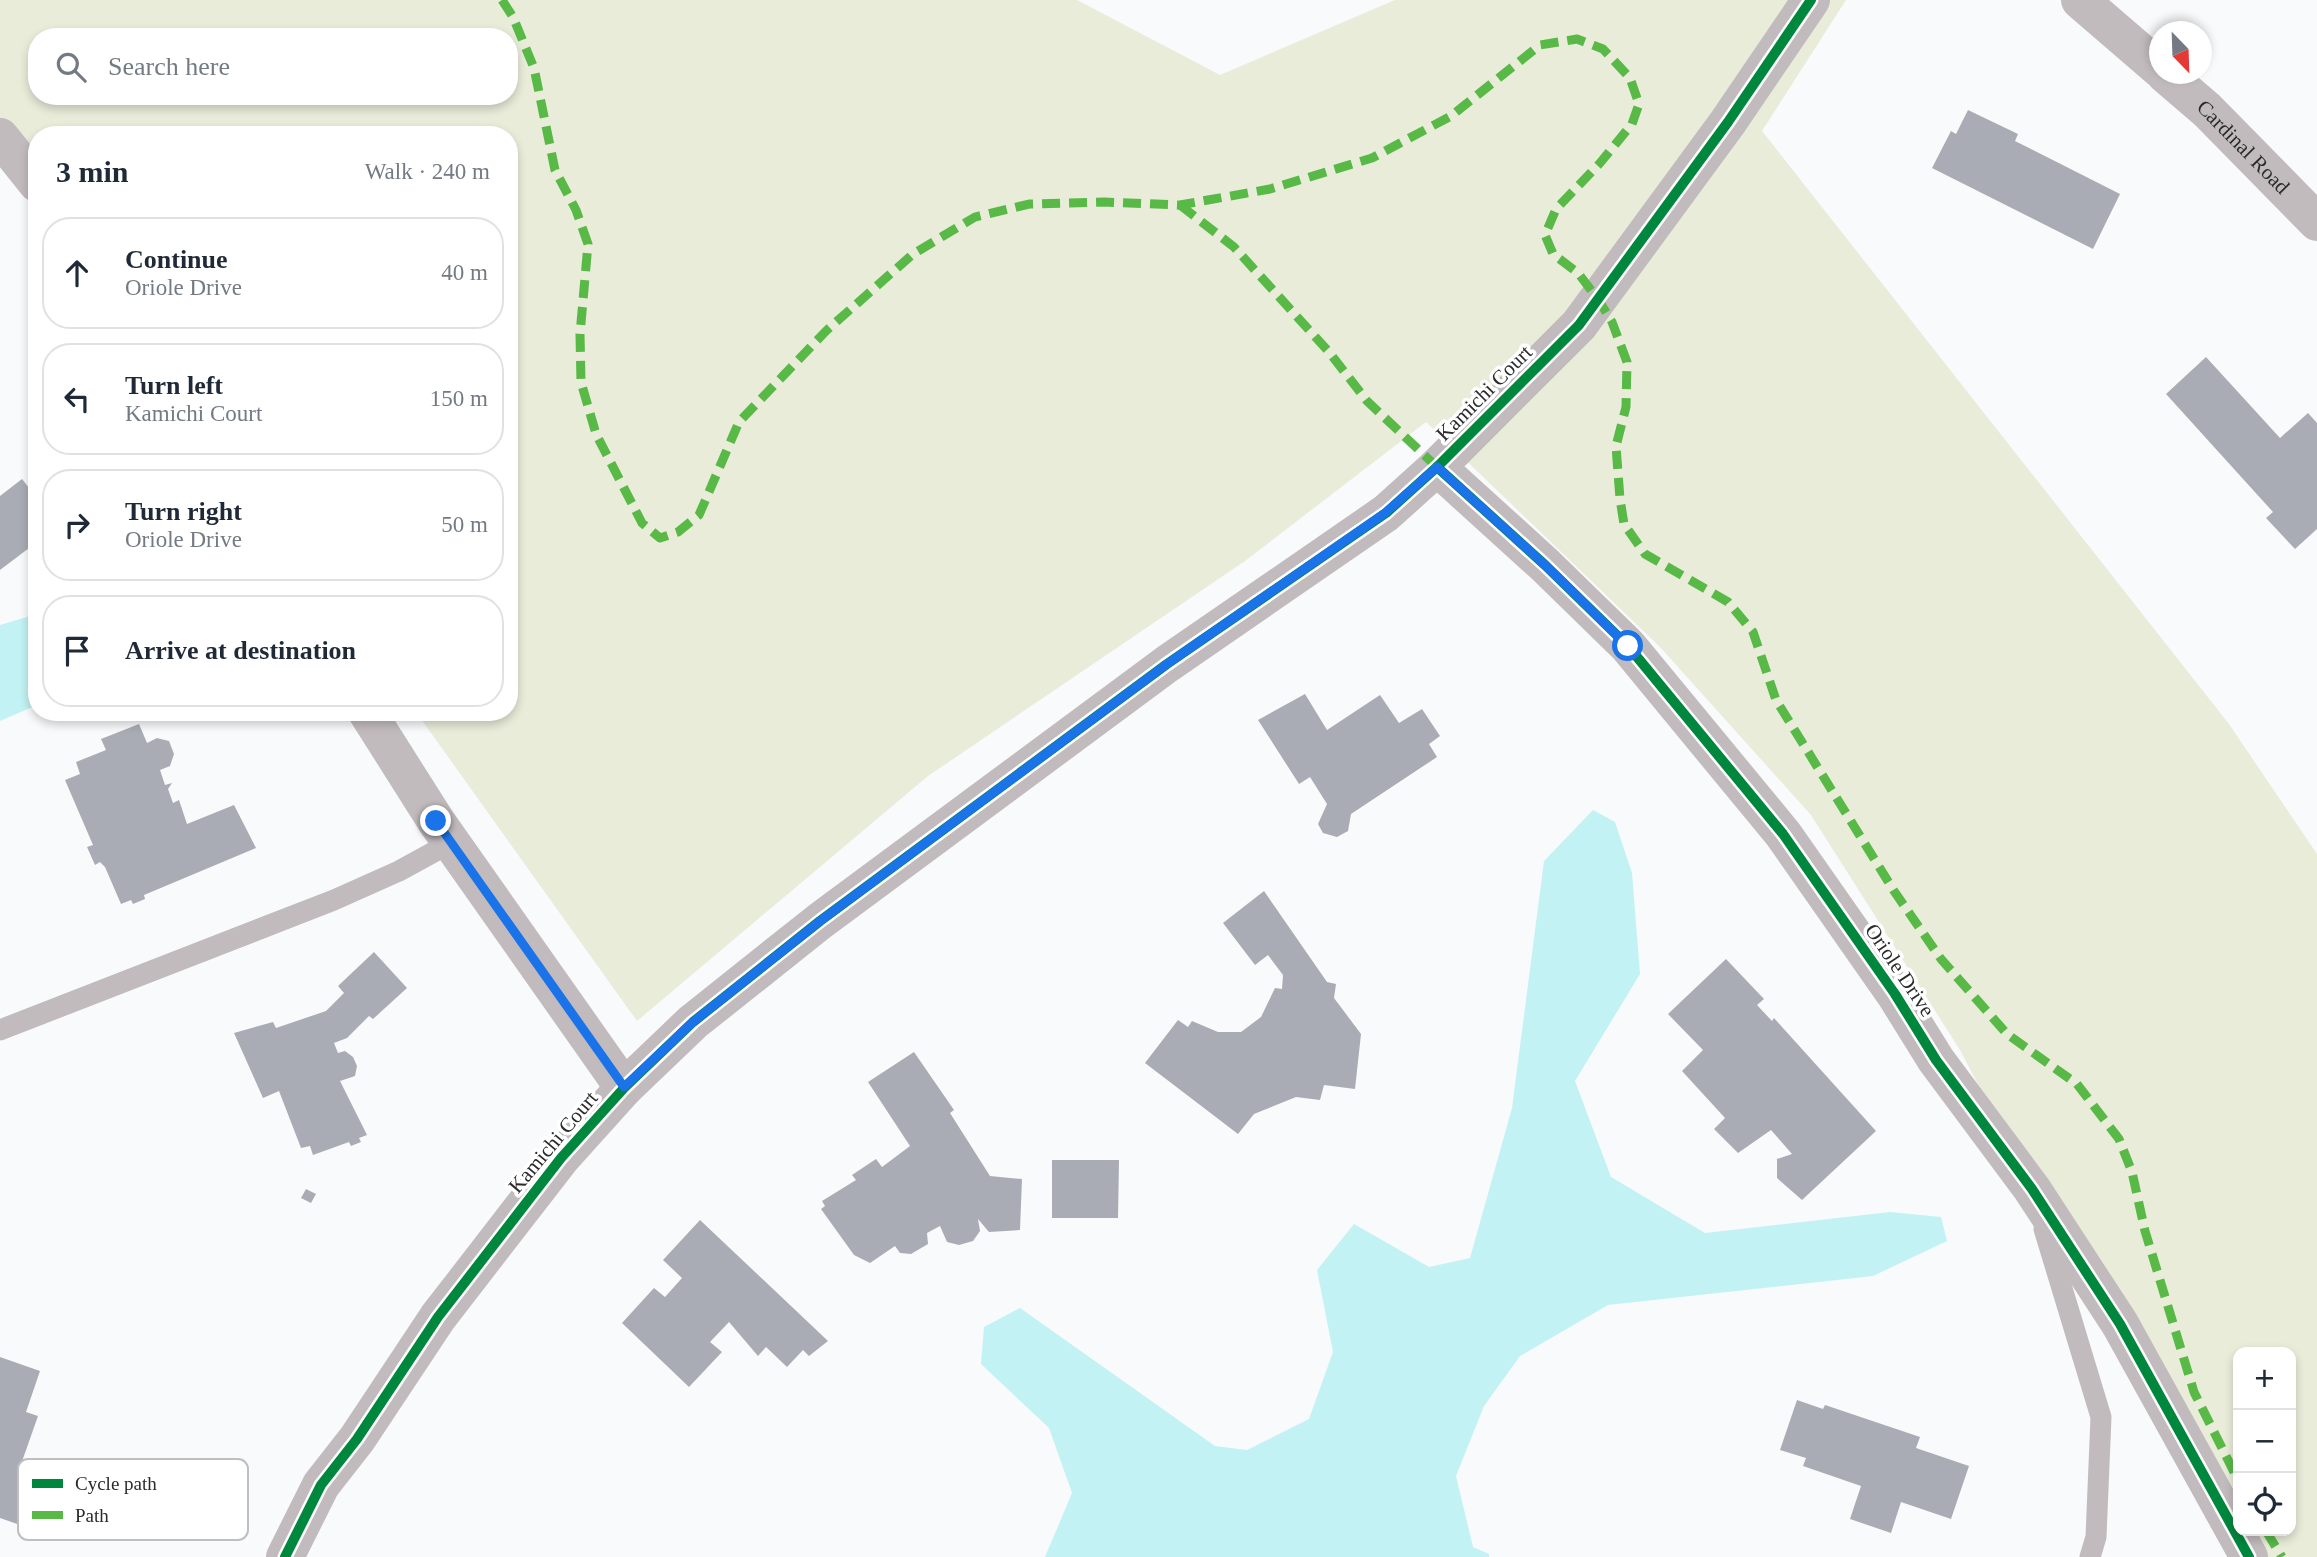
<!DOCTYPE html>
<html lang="en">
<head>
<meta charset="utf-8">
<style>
	:root { --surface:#fff; --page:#f6f6f7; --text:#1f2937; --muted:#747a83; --line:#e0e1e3 }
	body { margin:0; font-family:"Times New Roman",serif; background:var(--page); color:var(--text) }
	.controls { position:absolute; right:21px; bottom:21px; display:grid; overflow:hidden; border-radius:14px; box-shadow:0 4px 10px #0003 }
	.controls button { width:63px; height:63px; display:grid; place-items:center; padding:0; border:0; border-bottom:2px solid var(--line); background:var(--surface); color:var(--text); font:35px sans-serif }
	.compass { position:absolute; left:2149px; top:21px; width:63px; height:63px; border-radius:50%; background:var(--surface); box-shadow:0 4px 10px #0003; rotate:157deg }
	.stop { position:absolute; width:21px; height:21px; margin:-16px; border:5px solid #1a73e8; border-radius:50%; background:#fff }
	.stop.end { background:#1a73e8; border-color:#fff; box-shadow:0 2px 7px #0008 }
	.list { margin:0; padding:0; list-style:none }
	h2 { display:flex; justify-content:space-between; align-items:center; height:91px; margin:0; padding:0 28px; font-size:30px }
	h2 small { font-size:23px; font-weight:400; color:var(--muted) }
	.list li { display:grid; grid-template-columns:46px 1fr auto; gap:21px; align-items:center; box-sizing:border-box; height:112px; margin:0 14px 14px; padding:0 14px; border:2px solid var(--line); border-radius:28px }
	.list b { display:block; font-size:26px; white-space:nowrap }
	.list p { margin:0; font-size:23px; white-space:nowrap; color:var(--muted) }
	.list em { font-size:23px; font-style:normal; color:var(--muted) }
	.icon { flex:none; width:38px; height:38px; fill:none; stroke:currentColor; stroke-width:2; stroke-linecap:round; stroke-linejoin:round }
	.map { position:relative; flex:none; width:2317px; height:1557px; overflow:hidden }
	.search { position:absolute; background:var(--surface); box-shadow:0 4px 10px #0003; left:28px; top:28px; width:490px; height:77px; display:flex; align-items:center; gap:18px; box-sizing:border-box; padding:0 24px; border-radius:28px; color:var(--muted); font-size:26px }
	.panel { position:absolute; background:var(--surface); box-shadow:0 4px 10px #0003; left:28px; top:126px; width:490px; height:595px; border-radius:28px }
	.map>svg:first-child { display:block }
</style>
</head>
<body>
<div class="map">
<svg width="2317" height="1557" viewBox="0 0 2317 1557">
	<rect width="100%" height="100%" fill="#f9fafb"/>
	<path fill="#e8ecd9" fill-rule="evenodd" d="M0 0H1077L1220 75 1395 0H1846L1762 131 2229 724 2317 854V1557H2234L2168 1446 1960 1050 1811 815 1660 647 1426 422 1245 561 928 776 637 1021 416 712H509V135H37V179L0 130ZM37 37H509V96H37ZM2238 1352H2291V1531H2238Z"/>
	<g fill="#c2f2f3">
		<path d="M37 614V705L0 721V625Z"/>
		<path d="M1593 810 1615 822 1632 873 1640 974 1575 1081 1611 1177 1705 1233 1890 1212 1941 1217 1947 1241 1873 1276 1608 1305 1520 1356 1484 1406 1456 1476 1473 1547 1489 1554V1557H1045L1072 1493 1049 1428 981 1364 984 1327 1020 1308 1215 1446 1247 1450 1309 1419 1333 1352 1317 1270 1354 1224 1429 1267 1470 1258 1512 1108 1544 861Z"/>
	</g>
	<g fill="#aaacb5">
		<path d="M1968 110 2018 134 2015 141 2120 194 2093 249 1932 168 1951 131 1956 134Z"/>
		<path d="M2206 357 2280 438 2308 413 2317 423V529L2295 549 2266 518 2273 512 2166 394Z"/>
		<path d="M22 479 37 498V542L0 570V496Z"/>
		<path d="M1305 694 1327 730 1380 695 1399 723 1422 709 1440 736 1429 744 1437 757 1351 814 1348 831 1337 837 1323 833 1318 824 1327 804 1310 777 1299 784 1258 720Z"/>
		<path d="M139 724 147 743 157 738 169 741 174 754 170 766 160 770 165 785 172 783 168 789 173 803 179 800 187 824 234 805 256 848 144 895 145 899 133 904 131 900 121 904 105 867 100 862 95 865 87 847 93 845 65 780 80 774 76 762 106 750 101 739Z"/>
		<path d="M1264 891 1327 982 1336 984 1334 998 1361 1034 1355 1089 1324 1085 1320 1100 1296 1097 1254 1114 1238 1134 1145 1063 1178 1020 1188 1027 1192 1021 1218 1032H1241L1261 1017 1275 988 1282 989 1283 975 1268 955 1255 965 1223 923Z"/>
		<path d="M374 952 407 988 373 1019 369 1016 347 1038 334 1043 338 1053 345 1051 353 1057 357 1066 355 1076 340 1081 367 1135 359 1138 361 1142 351 1146 349 1142 313 1155 310 1146 301 1148 279 1091 263 1098 234 1033 273 1022 276 1028 326 1011 344 993 338 986Z"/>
		<path d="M1726 959 1764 999 1757 1005 1772 1021 1774 1018 1876 1131 1802 1200 1777 1178V1159L1792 1154 1771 1130 1738 1153 1714 1129 1725 1118 1682 1071 1703 1050 1668 1014Z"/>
		<path d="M914 1052 954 1110 950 1113 990 1176 1022 1179 1020 1230 989 1232 978 1219 980 1231 973 1241 959 1245 947 1242 940 1226 927 1233 928 1244 911 1254 900 1253 895 1246 870 1263 854 1255 821 1209 825 1206 822 1201 856 1180 852 1175 876 1159 882 1167 910 1146 868 1082Z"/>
		<path d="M1052 1160H1119L1118 1218H1052Z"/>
		<path d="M306 1189 316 1194 311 1203 301 1198Z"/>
		<path d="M700 1220 828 1341 809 1356 803 1350 787 1367 766 1347 758 1356 729 1322 710 1342 722 1352 689 1387 622 1323 654 1288 665 1297 682 1278 663 1260Z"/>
		<path d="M0 1357 40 1371 26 1412 38 1416 19 1470 37 1476 20 1525 0 1518Z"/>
		<path d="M1797 1400 1823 1409 1825 1405 1920 1437 1916 1448 1969 1466 1951 1519 1901 1502 1891 1533 1850 1519 1861 1486 1803 1466 1806 1458 1780 1450Z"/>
	</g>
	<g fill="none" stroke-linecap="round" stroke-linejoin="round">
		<g stroke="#c2bbbd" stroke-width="21">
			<path d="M0 1030 334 900 399 871 452 842"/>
			<path d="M2044 1229 2101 1417 2096 1537 2090 1557"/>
		</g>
		<g stroke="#c2bbbd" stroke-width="38">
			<path d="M2080 0 2160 69"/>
			<path id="s1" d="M2165 74 2207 110 2317 222"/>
			<path d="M0 137 37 183"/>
			<path d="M1437 467 1545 565 1628 646 1783 834 1895 994 1936 1060 2032 1189 2120 1324 2249 1557"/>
			<path d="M367 712 436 821 624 1088"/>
			<path d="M285 1557 321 1485 357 1439 438 1317 561 1158 624 1088 693 1022 820 921 1167 664 1386 513 1437 467 1579 325 1728 122 1811 0"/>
		</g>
		<g stroke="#58b947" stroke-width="9" stroke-dasharray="18 9" stroke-linecap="butt">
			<path d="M502 0 513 17 534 68 555 170 576 210 588 244 580 334 581 382 596 434 642 523 660 538 678 532 699 515 739 422 827 330 913 254 975 217 1029 204 1104 202 1180 205 1270 189 1372 158 1451 116 1540 45 1577 39 1603 49 1630 78 1639 104 1632 124 1600 163 1556 209 1545 235 1553 254 1578 273 1598 299 1612 322 1627 362 1626 407 1616 446 1620 499 1624 524 1645 554 1728 602 1753 632 1776 700 1894 891 1941 959 2007 1034 2077 1084 2119 1139 2132 1172 2145 1231 2194 1392 2238 1480"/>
			<path d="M1180 205 1234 247 1329 352 1367 401 1437 467"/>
			<path d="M2266 1531 2282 1557"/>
		</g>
		<defs>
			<g id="cycleway">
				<path d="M1437 467 1545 565 1628 646 1783 834 1895 994 1936 1060 2032 1189 2120 1324 2249 1557"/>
				<path d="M285 1557 321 1485 357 1439 438 1317 561 1158 624 1088 693 1022 820 921 1167 664 1386 513 1437 467 1579 325 1728 122 1811 0"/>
			</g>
		</defs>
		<use href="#cycleway" stroke="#fff" stroke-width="15"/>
		<use href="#cycleway" stroke="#00873e" stroke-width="10"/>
	</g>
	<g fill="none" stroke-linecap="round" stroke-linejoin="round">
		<path stroke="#1a73e8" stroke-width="9" d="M436 821 624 1087 693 1022 820 921 1167 664 1385 513 1437 467 1545 565 1628 646"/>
	</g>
	<g text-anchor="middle" stroke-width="7" stroke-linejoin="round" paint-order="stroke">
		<g font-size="21" fill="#2b2b2c" stroke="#fff">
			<text dy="7" stroke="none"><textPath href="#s1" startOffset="107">Cardinal Road</textPath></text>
			<text transform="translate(1484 393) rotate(-45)" y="7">Kamichi Court</text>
			<text transform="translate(1900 970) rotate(56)" y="7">Oriole Drive</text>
			<text transform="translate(553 1142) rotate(-50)" y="7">Kamichi Court</text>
		</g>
	</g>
	<rect x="18" y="1459" width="230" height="81" rx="10" fill="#fff" stroke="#bfbfc0" stroke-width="2"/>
	<rect x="32" y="1479" width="31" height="9" fill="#00873e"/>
	<rect x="32" y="1511" width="31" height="8" fill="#58b947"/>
	<g font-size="19" fill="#2b2b2c">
		<text x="75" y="1490">Cycle path</text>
		<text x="75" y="1522">Path</text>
	</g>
</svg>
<div class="controls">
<button>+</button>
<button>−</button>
<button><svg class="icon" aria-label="locate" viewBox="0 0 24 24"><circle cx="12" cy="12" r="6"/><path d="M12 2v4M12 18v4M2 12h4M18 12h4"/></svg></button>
</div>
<svg class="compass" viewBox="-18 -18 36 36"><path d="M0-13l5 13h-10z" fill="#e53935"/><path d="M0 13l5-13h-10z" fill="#747a83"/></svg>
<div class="stop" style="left:1628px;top:646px"></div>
<div class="stop end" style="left:436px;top:821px"></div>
<div class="search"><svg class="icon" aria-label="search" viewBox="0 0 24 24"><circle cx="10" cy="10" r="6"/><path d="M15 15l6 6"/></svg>Search here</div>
<section class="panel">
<h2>3 min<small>Walk · 240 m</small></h2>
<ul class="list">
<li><svg class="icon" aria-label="ahead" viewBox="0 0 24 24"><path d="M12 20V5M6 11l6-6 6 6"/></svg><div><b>Continue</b><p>Oriole Drive</p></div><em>40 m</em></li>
<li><svg class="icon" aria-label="left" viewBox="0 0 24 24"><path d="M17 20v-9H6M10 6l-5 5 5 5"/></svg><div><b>Turn left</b><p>Kamichi Court</p></div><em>150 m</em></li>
<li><svg class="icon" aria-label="right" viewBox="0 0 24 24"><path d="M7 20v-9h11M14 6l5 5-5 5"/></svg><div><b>Turn right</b><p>Oriole Drive</p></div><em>50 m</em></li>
<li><svg class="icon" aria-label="arrive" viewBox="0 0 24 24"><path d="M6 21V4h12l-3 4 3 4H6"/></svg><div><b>Arrive at destination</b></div></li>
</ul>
</section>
</div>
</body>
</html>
